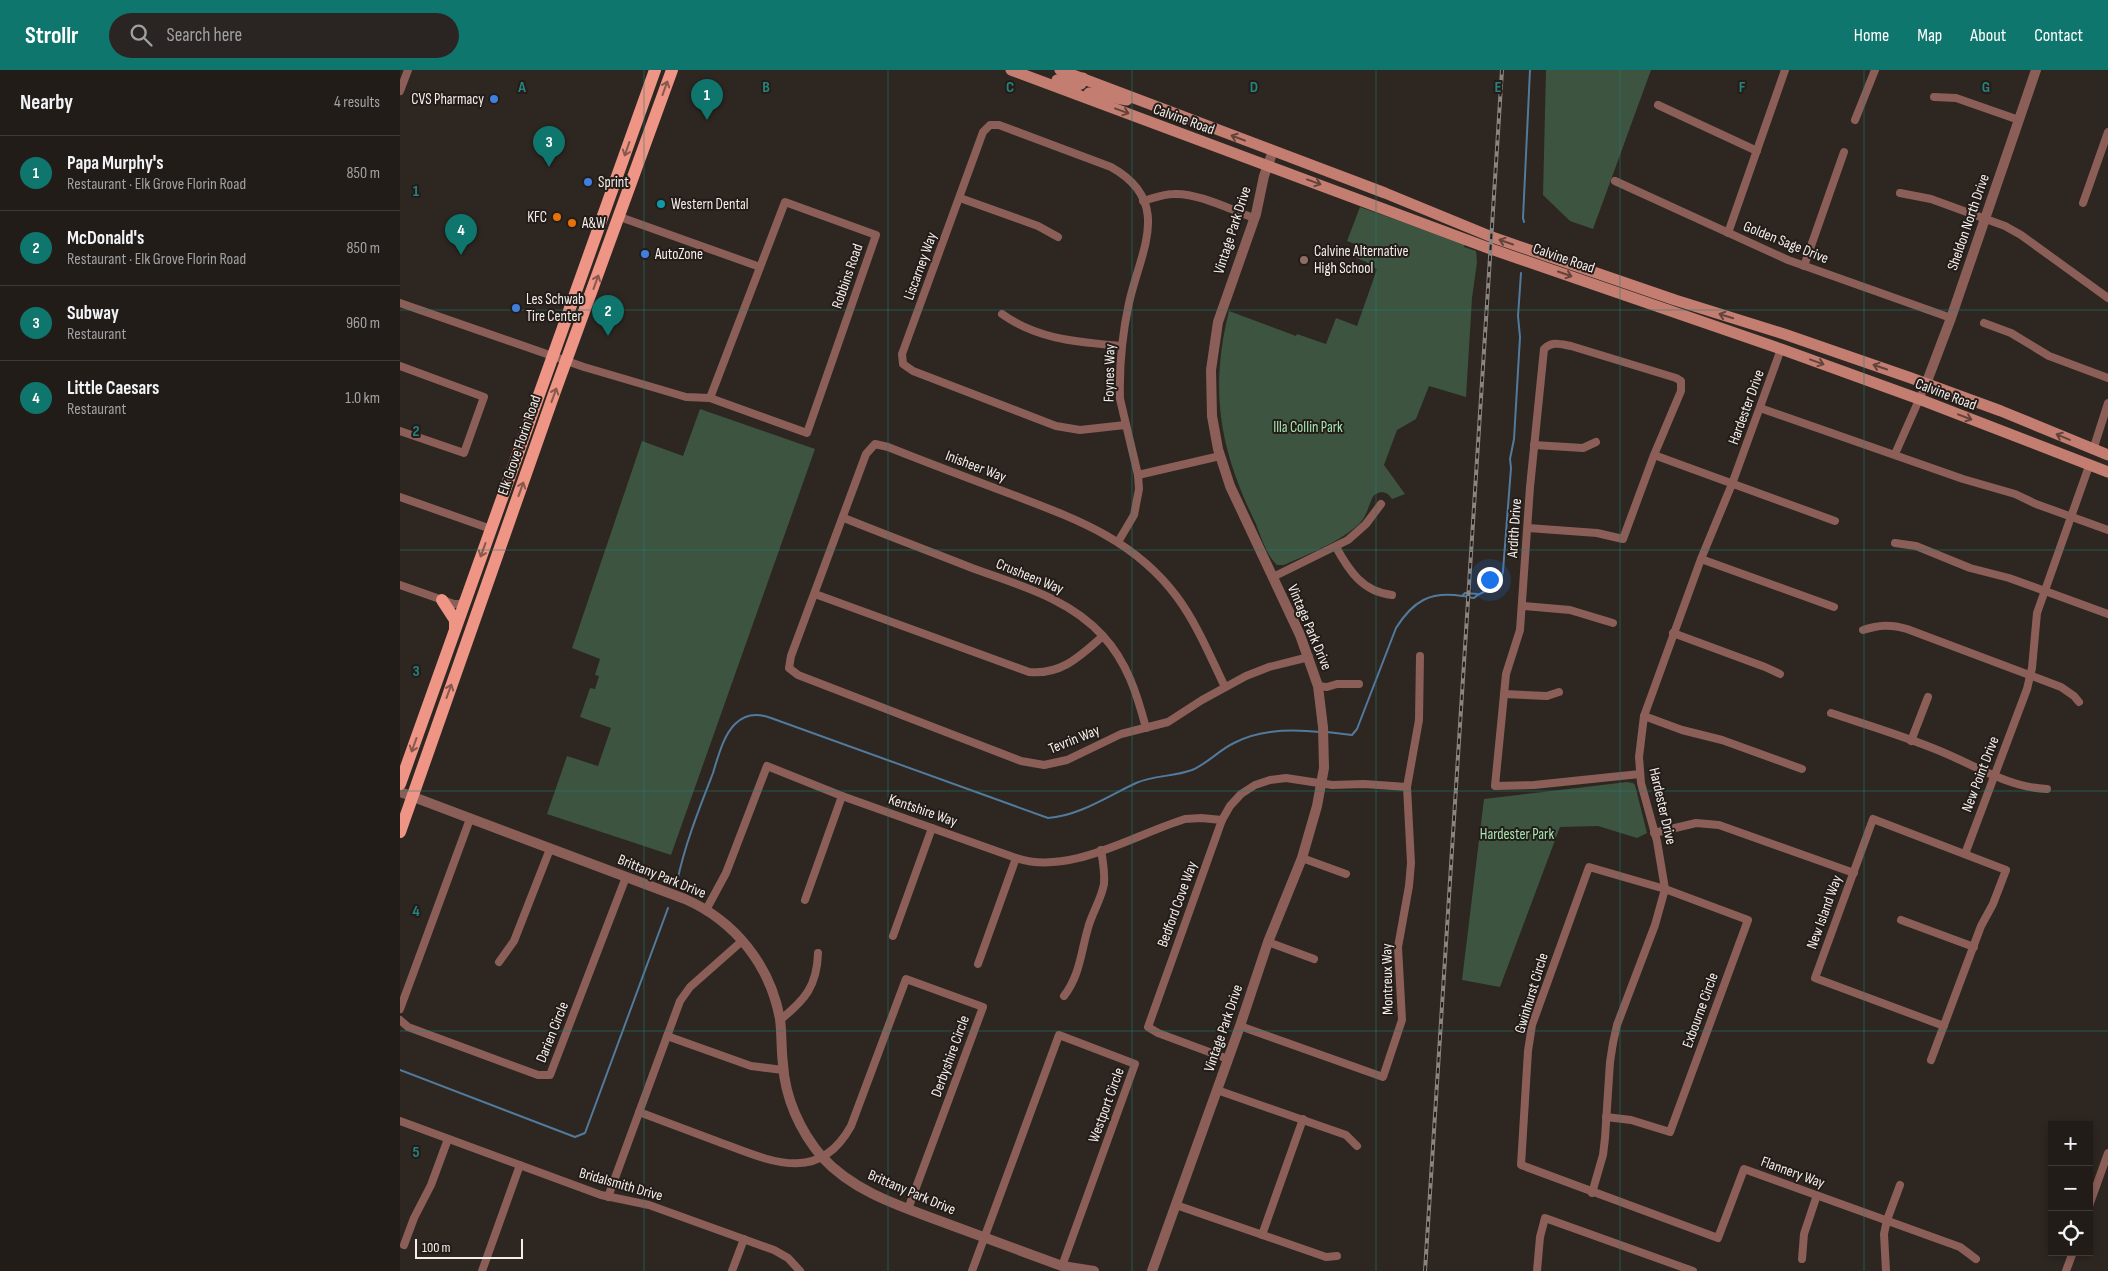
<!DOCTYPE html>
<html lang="en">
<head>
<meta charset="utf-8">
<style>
	:root { --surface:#221c19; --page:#2a2522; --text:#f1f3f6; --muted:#a2a1a2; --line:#3f3a38; --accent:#0f766e }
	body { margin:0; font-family:"Sofia Sans Condensed",sans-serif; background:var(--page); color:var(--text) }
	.controls { position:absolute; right:15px; bottom:15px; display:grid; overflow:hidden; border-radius:0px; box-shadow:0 2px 8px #0003 }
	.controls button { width:45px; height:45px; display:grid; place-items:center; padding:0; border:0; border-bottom:1px solid var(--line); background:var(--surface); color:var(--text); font:25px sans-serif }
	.scale { position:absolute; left:15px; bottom:12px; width:108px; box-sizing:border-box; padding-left:5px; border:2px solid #f3eeeb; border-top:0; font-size:14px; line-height:18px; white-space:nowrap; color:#f3eeeb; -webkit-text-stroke:4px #231c18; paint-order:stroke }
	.you { position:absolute; left:1089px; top:509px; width:18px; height:18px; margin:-12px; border:4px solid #fff; border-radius:50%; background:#1a73e8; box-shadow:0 0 0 8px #1a73e833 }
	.badge { display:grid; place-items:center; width:32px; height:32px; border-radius:50%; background:var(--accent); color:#fff; font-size:16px; font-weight:700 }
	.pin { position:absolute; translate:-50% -41px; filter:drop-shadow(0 1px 2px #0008) }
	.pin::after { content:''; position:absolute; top:26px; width:18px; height:15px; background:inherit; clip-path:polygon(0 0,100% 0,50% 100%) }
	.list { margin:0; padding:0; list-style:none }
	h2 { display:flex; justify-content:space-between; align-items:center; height:65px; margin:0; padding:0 20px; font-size:21px }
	h2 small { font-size:16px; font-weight:400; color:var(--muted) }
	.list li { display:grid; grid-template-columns:32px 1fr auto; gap:15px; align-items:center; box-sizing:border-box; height:75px; padding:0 20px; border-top:1px solid var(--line) }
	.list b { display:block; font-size:19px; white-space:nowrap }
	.list p { margin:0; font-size:16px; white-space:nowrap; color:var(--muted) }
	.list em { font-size:16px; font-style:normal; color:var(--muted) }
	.icon { flex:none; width:28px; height:28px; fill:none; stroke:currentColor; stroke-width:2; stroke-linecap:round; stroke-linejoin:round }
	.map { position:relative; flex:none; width:1708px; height:1201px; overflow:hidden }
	header { display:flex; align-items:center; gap:30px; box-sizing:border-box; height:70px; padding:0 25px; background:var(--accent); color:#fff }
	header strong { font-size:24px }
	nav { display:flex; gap:28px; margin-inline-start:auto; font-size:18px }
	.search { width:350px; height:45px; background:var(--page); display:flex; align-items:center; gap:12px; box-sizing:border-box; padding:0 18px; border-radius:28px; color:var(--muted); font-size:19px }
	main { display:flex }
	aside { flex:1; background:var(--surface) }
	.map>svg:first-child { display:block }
</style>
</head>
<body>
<header>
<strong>Strollr</strong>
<div class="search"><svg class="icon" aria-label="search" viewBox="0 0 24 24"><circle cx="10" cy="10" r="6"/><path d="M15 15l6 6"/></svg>Search here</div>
<nav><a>Home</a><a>Map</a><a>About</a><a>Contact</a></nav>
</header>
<main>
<aside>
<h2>Nearby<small>4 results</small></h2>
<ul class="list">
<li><span class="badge">1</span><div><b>Papa Murphy's</b><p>Restaurant · Elk Grove Florin Road</p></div><em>850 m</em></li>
<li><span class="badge">2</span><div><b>McDonald's</b><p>Restaurant · Elk Grove Florin Road</p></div><em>850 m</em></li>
<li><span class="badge">3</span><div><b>Subway</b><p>Restaurant</p></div><em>960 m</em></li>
<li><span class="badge">4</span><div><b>Little Caesars</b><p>Restaurant</p></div><em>1.0 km</em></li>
</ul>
</aside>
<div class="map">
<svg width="1708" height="1201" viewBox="0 0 1708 1201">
	<rect width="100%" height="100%" fill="#2d2621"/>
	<g fill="#3c5440">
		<path d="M1146 0H1251L1193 159 1170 151 1143 125Z"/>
		<path d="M960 137 1065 174 1064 177 1076 181 1077 192 1072 228 1066 327 1029 316 1016 349 997 360 984 395 1005 424 992 429C988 423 983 420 976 424 970 426 969 444 960 453 939 473 910 483 884 495H877C867 486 861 467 856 454 820 380 809 322 829 241L896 266 897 264 926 274 936 248 957 256 977 199 967 194V192L956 188 960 176 947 171Z"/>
		<path d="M300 339 415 379 271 785 147 744 167 686 198 696 211 658 180 647 190 618 195 619 199 606 195 605 200 589 172 578 242 371 283 386Z"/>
		<path d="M1227 712 1233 713 1235 715 1247 763 1237 768 1198 756 1160 757 1100 917 1062 910 1084 729Z"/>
	</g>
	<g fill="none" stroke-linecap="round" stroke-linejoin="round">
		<g stroke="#527a9d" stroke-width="2">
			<path d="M1124 152 1123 148 1130 0"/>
			<path d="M1062 526 1065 523 1078 524"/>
			<path d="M927 662 952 665 957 659 996 558C1013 531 1030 521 1062 526 1067 526 1070 528 1074 528 1081 521 1092 520 1100 515L1103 501 1111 398 1110 389 1114 369 1120 267 1118 246 1121 203"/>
			<path d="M277 812C285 774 299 739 313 703 318 687 323 666 335 654 345 644 358 643 371 648L648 748C679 746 708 726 736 713 754 705 773 707 792 700 807 694 819 680 834 673 860 659 892 659 920 662"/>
			<path d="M0 1000 175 1067 185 1063 268 838"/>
		</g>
		<g stroke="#8b5f57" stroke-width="8">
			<path d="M0 21 8 0"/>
			<path d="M1534 27 1556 28 1619 50"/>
			<path d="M1258 35 1357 81"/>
			<path d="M1455 50 1475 0"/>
			<path d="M1215 111 1388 190 1551 248"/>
			<path d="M1500 123 1531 129 1605 156 1621 165 1708 228"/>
			<path d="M560 128 638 156 658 167"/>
			<path d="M743 131C754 128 763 124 774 124 799 123 831 140 854 148"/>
			<path d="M1683 133 1708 62"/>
			<path d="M220 147 360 197"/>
			<path d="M1328 163 1385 0"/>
			<path d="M1404 196 1444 82"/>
			<path d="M0 233 184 297 286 327 310 328 407 363 476 165 385 132 310 328"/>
			<path d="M602 244C638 270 679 272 722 276"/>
			<path d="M1584 253 1611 263 1649 286 1708 308"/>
			<path d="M0 296 84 327 64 383 0 361"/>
			<path d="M1360 338 1563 409 1615 424 1636 434 1708 460"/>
			<path d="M1134 375 1183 378 1196 372"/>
			<path d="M1693 380 1708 333"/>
			<path d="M1495 384 1526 314"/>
			<path d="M1254 385 1435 451"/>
			<path d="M738 405 820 386"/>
			<path d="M0 427 91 459"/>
			<path d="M444 448C486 465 529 481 572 498 618 515 669 528 703 566 727 592 737 624 746 658"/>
			<path d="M1128 458 1197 463 1223 469 1254 385 1281 321V311L1276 308 1171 276C1160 274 1152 271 1144 279L1130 417 1120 560 1106 604 1095 716 1134 715 1240 704"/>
			<path d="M718 472 734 445 739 419 738 405 720 329C719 296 722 265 729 233 740 182 774 132 711 97L599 55H590L583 62 502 284 503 294 513 301 656 356 680 360 725 355"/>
			<path d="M1495 473 1516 476 1570 498 1609 508 1708 544"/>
			<path d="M936 477C949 501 963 522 992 525"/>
			<path d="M1301 489 1434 537"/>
			<path d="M873 507 948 470 966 454 981 434"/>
			<path d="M0 515 54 534H60L66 529"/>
			<path d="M415 524 629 602C662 605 680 586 703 566"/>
			<path d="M1123 536 1170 540 1213 553"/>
			<path d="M1463 560C1479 555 1490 554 1507 559L1661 617 1674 626 1679 632"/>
			<path d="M1273 563 1365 597 1380 604"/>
			<path d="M918 616 927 617 937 614H959"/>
			<path d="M825 617C810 586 797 554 777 527 733 468 673 448 608 423 568 408 528 393 488 377L475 374 466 384 391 586 389 598 398 605 621 691 644 695 667 690 721 664 768 652 802 630 846 606 869 597 909 587"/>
			<path d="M1104 624 1147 626 1159 622"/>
			<path d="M1431 643C1467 655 1504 666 1540 681 1574 695 1610 718 1647 719"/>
			<path d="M1244 646 1282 660 1322 670 1402 699"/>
			<path d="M1511 671 1528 627"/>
			<path d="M1254 763 1296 753 1319 755 1454 803"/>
			<path d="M1565 784 1627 619 1632 598 1637 543 1689 396"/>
			<path d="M902 788 946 804"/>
			<path d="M405 830 442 726"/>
			<path d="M306 840 326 803 367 696 442 726 616 788C670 806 733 765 785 749L801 748 822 750"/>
			<path d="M1501 850 1574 877"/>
			<path d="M493 866 532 758"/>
			<path d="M868 872 914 889"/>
			<path d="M99 892 114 871 150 779"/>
			<path d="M578 894 616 788"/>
			<path d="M664 926C680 905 681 882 688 858 692 843 701 830 704 814 705 803 703 791 701 780"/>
			<path d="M0 939 70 749"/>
			<path d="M0 950 8 957 138 1005H150L226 807"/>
			<path d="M380 950C405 930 417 916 418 883"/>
			<path d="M840 956 983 1007 1002 950 998 877 1009 816 1011 793 1007 717 1019 650 1020 586"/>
			<path d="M267 966 351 996 383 1000"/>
			<path d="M828 989 758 963 748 957 822 750 830 736 841 724 855 715 870 710 886 708 932 715 964 714 1007 717"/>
			<path d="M1531 990 1581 856 1593 834 1606 800 1473 749 1415 908 1544 956"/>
			<path d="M817 1020 946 1065 957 1076"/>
			<path d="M239 1042C266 1052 292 1062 319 1072 368 1090 418 1116 451 1056L506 909 583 937 508 1139"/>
			<path d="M1206 1047 1231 1050 1270 1062 1348 850 1265 819 1189 797 1132 955 1128 981 1121 1095 1318 1168 1344 1099 1560 1177 1576 1189"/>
			<path d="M0 1051 201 1125 249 1135 374 1180 388 1188 400 1201"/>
			<path d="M1192 1123 1203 1085 1205 1068 1210 992 1213 973 1217 955 1255 855 1265 819 1257 771 1241 713 1239 687 1244 646 1301 489 1332 414 1381 279"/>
			<path d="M208 1127 280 931 290 917 342 871"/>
			<path d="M776 1135 926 1187 937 1186"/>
			<path d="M1689 1136 1708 1083"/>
			<path d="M862 1165 903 1049"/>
			<path d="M4 1175 14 1148 31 1115 48 1069"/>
			<path d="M1402 1189 1404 1164 1417 1125"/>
			<path d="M82 1201 120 1095"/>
			<path d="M332 1201 344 1169"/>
			<path d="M572 1201 659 965 735 994 662 1196"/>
			<path d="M1137 1201 1140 1167 1145 1148 1293 1201"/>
			<path d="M1486 1201 1484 1164 1487 1150 1500 1115"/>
			<path d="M1666 1201 1673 1182"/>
		</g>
		<g stroke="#8b5f57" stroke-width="10">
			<path d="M1526 314 1551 248 1636 0"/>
			<path d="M0 722 285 829C335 851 370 895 380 949 382 964 381 979 383 994 385 1028 400 1061 422 1087 455 1123 503 1137 548 1154 586 1168 624 1182 662 1196L694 1201"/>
			<path d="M752 1201 840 956 868 872 902 788 917 736 924 698 923 657 918 616 900 565 830 416 818 379 812 346 811 300 818 252 856 144 864 106 873 81"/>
		</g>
		<g stroke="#c37e71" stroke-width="11">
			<path d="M611 0 1091 179 1381 279 1519 329 1708 402"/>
			<path d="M660 0 985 123 1092 167 1275 230 1384 264 1511 308 1601 341 1708 385"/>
			<path d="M657 10 678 15 681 14 683 8"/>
			<path d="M689 23 727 30"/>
		</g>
		<g stroke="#ee9585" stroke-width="12">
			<path d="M42 530 55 550V559"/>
			<path d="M0 714 255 0"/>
			<path d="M0 762 154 324 272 0"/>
		</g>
		<defs>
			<path id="rail" d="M1025 1201 1102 0"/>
		</defs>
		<use href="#rail" stroke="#8a8480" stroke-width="4"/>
		<use href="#rail" stroke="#231c18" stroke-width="2" stroke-dasharray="5.5" stroke-linecap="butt"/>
	</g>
	<defs><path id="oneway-shaft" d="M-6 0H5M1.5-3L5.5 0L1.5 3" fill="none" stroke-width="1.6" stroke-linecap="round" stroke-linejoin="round" transform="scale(1.25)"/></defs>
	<g stroke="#88584e">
		<use href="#oneway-shaft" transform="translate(265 18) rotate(-70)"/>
		<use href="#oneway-shaft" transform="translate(227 79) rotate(109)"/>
		<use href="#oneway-shaft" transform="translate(196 212) rotate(-70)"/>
		<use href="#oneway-shaft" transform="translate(154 325) rotate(-70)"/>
		<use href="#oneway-shaft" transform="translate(121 419) rotate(-70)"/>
		<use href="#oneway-shaft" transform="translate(83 480) rotate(110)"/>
		<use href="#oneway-shaft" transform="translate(49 621) rotate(-70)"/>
		<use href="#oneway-shaft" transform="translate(14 675) rotate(110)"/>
	</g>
	<g stroke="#63433c">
		<use href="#oneway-shaft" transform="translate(722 41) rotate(20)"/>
		<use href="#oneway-shaft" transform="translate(838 68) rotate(-159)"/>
		<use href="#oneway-shaft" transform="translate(914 112) rotate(20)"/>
		<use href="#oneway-shaft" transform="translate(1106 172) rotate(-161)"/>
		<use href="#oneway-shaft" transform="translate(1165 204) rotate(19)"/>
		<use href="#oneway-shaft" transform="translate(1326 246) rotate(-163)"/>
		<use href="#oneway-shaft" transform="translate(1417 292) rotate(20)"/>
		<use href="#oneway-shaft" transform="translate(1480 297) rotate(-161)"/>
		<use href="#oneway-shaft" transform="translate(1565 347) rotate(21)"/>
		<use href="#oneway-shaft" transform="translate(1663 367) rotate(-157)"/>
	</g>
	<path fill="none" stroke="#26827a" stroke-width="1" stroke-opacity="0.55" d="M244 0V1201M488 0V1201M732 0V1201M976 0V1201M1220 0V1201M1464 0V1201M0 240H1708M0 480H1708M0 721H1708M0 961H1708"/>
	<g fill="#3f7fe0" stroke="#231c18" stroke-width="2">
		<circle cx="94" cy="29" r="5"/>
		<circle cx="188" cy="112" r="5"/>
		<circle cx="245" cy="184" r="5"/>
		<circle cx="116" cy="238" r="5"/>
	</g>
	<circle fill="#0f9aa8" stroke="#231c18" stroke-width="2" cx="261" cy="134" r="5"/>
	<g fill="#e8710a" stroke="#231c18" stroke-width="2">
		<circle cx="157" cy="147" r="5"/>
		<circle cx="172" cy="153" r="5"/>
	</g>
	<circle fill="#8d6e63" stroke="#231c18" stroke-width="2" cx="904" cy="190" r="5"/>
	<g text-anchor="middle" stroke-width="4" stroke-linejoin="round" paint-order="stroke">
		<g font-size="15" fill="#f3eeeb" stroke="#231c18" text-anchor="start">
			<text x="84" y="34" text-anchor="end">CVS Pharmacy</text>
			<text x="198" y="117">Sprint</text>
			<text x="271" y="139">Western Dental</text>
			<text x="147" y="152" text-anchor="end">KFC</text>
			<text x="182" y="158">A&amp;W</text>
			<text x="914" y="186">Calvine Alternative<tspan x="914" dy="17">High School</tspan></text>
			<text x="255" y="189">AutoZone</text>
			<text x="126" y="234">Les Schwab<tspan x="126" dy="17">Tire Center</tspan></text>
		</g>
		<g font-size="15" fill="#f3eeeb" stroke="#231c18">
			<text transform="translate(784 49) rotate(20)" y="5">Calvine Road</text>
			<text transform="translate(1568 152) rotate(-71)" y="5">Sheldon North Drive</text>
			<text transform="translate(832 160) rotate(-72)" y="5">Vintage Park Drive</text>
			<text transform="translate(1386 172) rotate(22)" y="5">Golden Sage Drive</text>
			<text transform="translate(1164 188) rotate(19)" y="5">Calvine Road</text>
			<text transform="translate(520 196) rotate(-70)" y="5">Liscarney Way</text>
			<text transform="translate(447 206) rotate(-71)" y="5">Robbins Road</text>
			<text transform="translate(709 303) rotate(-89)" y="5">Foynes Way</text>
			<text transform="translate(1546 324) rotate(21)" y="5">Calvine Road</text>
			<text transform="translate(1346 337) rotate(-70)" y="5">Hardester Drive</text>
			<text transform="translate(119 375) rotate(-71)" y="5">Elk Grove Florin Road</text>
			<text transform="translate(576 396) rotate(21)" y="5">Inisheer Way</text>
			<text transform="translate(1114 458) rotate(-86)" y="5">Ardith Drive</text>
			<text transform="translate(630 506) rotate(22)" y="5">Crusheen Way</text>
			<text transform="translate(910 557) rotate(67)" y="5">Vintage Park Drive</text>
			<text transform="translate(674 669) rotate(-22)" y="5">Tevrin Way</text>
			<text transform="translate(1580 704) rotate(-69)" y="5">New Point Drive</text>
			<text transform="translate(1263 736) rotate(77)" y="5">Hardester Drive</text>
			<text transform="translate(523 740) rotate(19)" y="5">Kentshire Way</text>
			<text transform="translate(262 806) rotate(22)" y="5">Brittany Park Drive</text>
			<text transform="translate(777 834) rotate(-70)" y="5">Bedford Cove Way</text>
			<text transform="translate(1424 842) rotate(-70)" y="5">New Island Way</text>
			<text transform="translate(987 909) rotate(-91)" y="5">Montreux Way</text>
			<text transform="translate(1131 923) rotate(-73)" y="5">Gwinhurst Circle</text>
			<text transform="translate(1300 940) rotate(-70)" y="5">Exbourne Circle</text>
			<text transform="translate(823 958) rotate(-71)" y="5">Vintage Park Drive</text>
			<text transform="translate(152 962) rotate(-68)" y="5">Darien Circle</text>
			<text transform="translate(550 986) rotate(-70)" y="5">Derbyshire Circle</text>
			<text transform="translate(706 1035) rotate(-70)" y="5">Westport Circle</text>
			<text transform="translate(1393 1102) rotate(20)" y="5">Flannery Way</text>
			<text transform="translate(221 1114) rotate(16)" y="5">Bridalsmith Drive</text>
			<text transform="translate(512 1122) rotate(23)" y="5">Brittany Park Drive</text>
		</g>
		<g font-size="15" fill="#a5e7b1" stroke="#231c18">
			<text x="908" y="362">Illa Collin Park</text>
			<text x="1117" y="769">Hardester Park</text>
		</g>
	</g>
	<g font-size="16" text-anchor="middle" font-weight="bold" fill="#26827a" stroke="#231c18" stroke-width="4" stroke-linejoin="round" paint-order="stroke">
		<text x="122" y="22">A</text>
		<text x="366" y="22">B</text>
		<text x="610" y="22">C</text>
		<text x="854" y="22">D</text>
		<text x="1098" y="22">E</text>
		<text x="1342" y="22">F</text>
		<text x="1586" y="22">G</text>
		<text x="16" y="126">1</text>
		<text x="16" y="366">2</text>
		<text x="16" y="606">3</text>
		<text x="16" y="846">4</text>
		<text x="16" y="1087">5</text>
	</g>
</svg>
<div class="controls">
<button>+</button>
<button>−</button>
<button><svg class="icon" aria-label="locate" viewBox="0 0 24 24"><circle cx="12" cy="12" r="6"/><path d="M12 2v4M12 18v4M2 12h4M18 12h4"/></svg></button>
</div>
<div class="scale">100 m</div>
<div class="you"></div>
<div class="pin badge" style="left:307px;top:50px">1</div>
<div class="pin badge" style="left:208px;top:266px">2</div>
<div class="pin badge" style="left:149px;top:97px">3</div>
<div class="pin badge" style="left:61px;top:185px">4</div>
</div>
</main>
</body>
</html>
